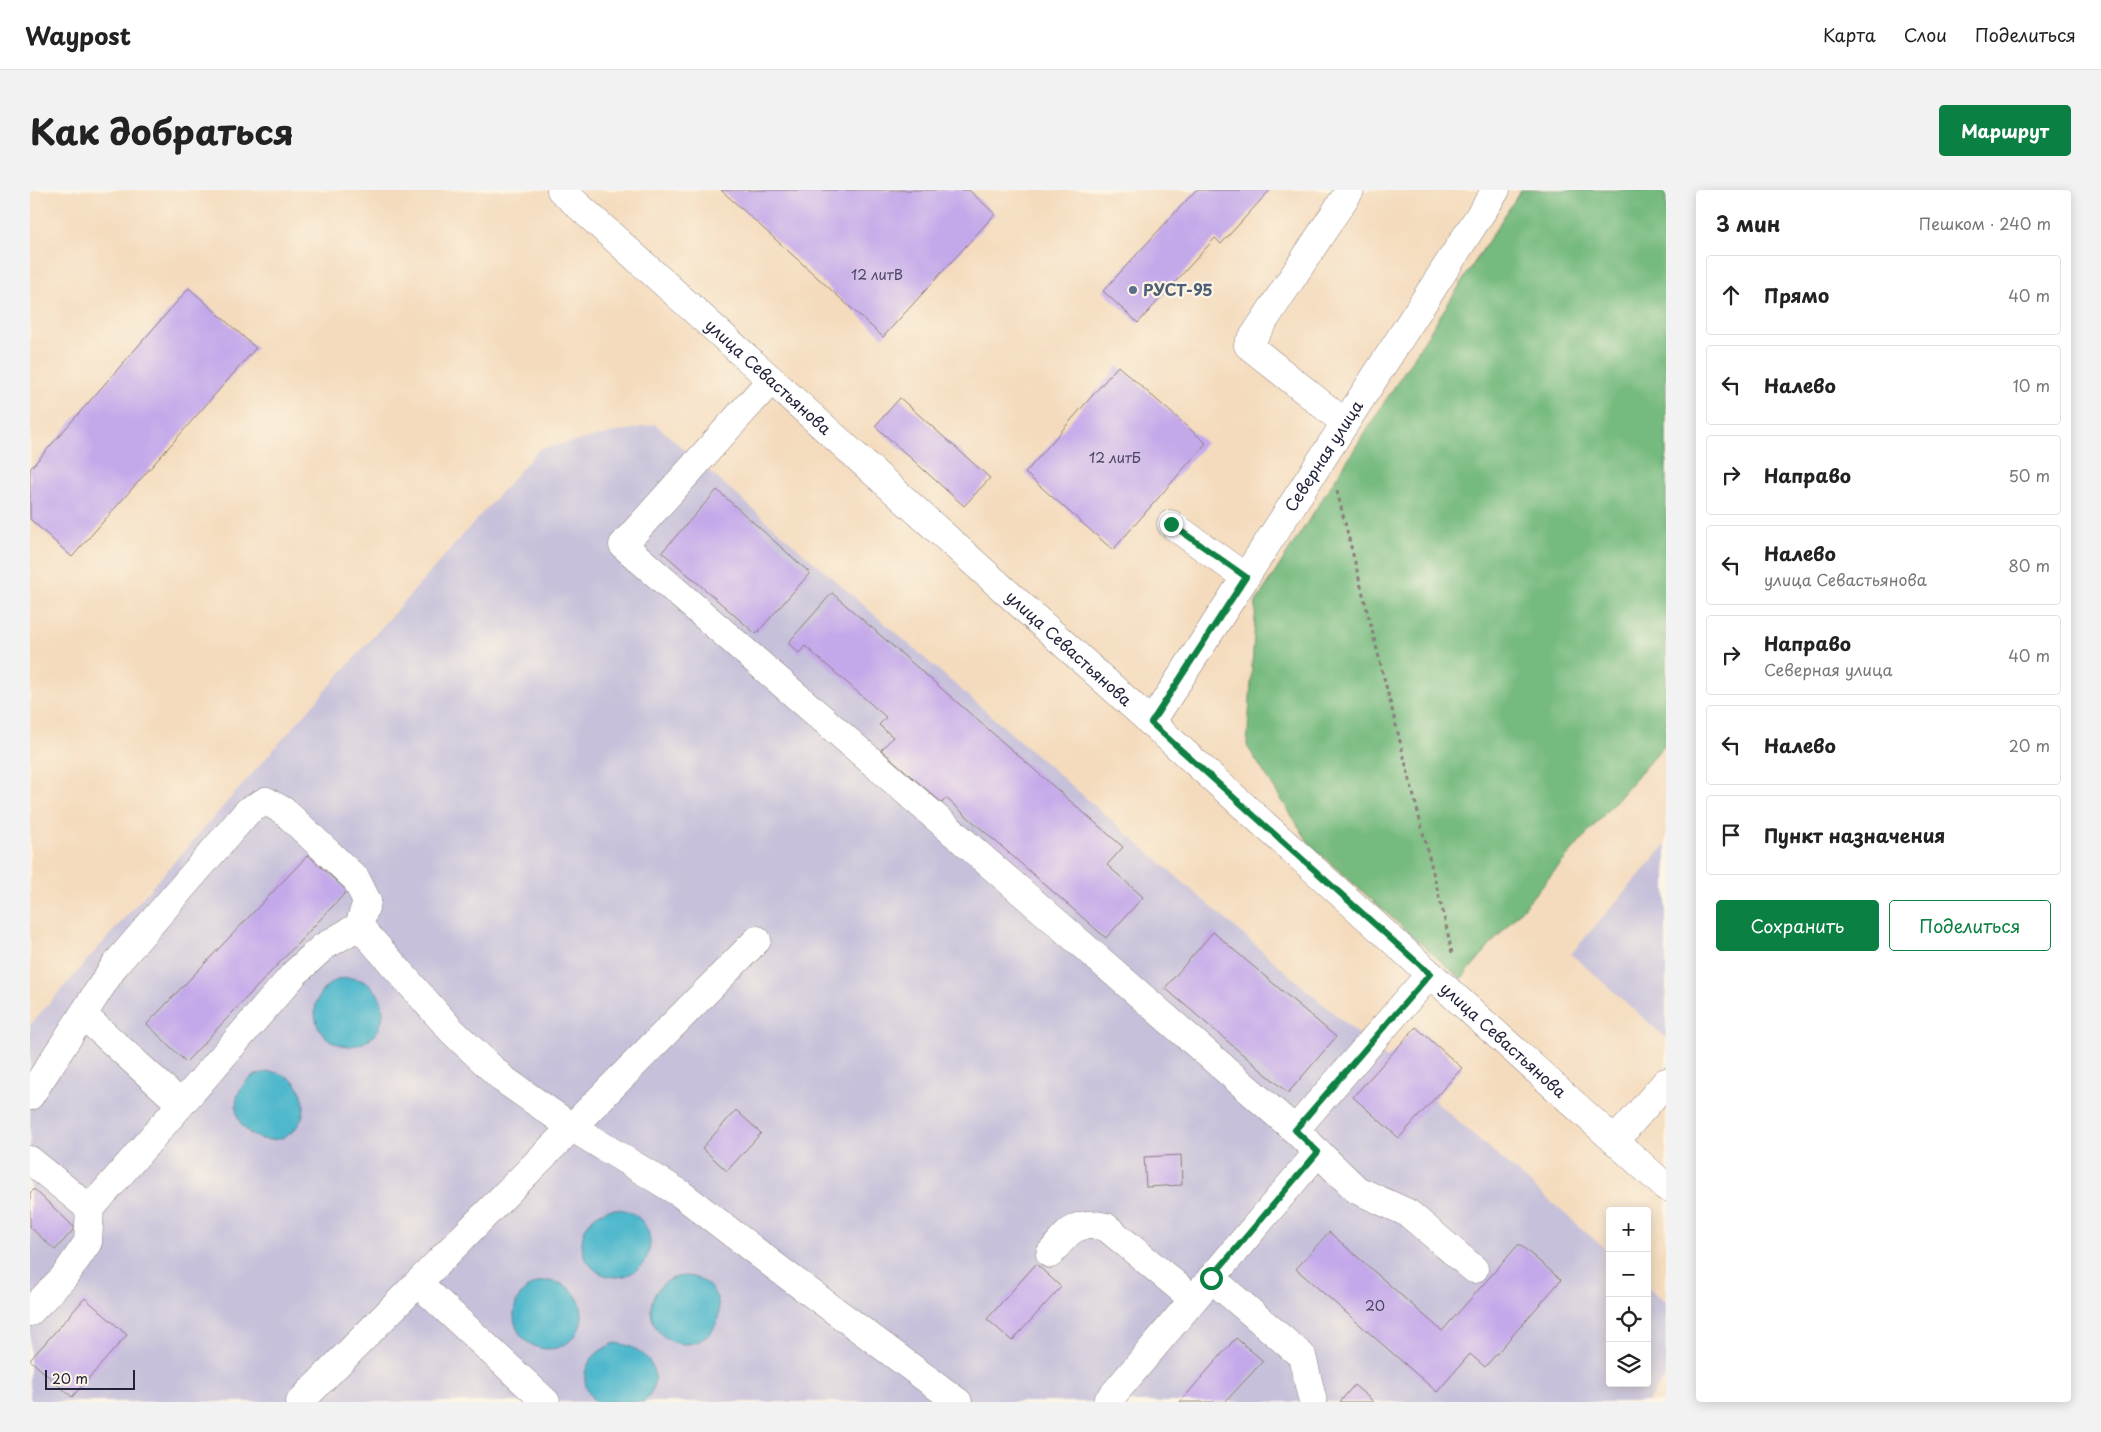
<!DOCTYPE html>
<html lang="ru">
<head>
<meta charset="utf-8">
<style>
	:root { --surface:#fff; --page:#f2f2f2; --text:#222; --muted:#767676; --line:#e0e0e0; --accent:#0b8043 }
	body { margin:0; font-family:"Playpen Sans",sans-serif; background:var(--page); color:var(--text) }
	.controls { position:absolute; right:15px; bottom:15px; display:grid; overflow:hidden; border-radius:5px; box-shadow:0 2px 12px #0003 }
	.controls button { width:45px; height:45px; display:grid; place-items:center; padding:0; border:0; border-bottom:1px solid var(--line); background:var(--surface); color:var(--text); font:25px sans-serif }
	.scale { position:absolute; left:15px; bottom:12px; width:90px; box-sizing:border-box; padding-left:5px; border:2px solid #22223b; border-top:0; font-size:14px; line-height:18px; white-space:nowrap; color:#22223b; -webkit-text-stroke:4px #fcf5e5; paint-order:stroke }
	.stop { position:absolute; width:15px; height:15px; margin:-11px; border:4px solid #0b8043; border-radius:50%; background:#fff }
	.stop.end { background:#0b8043; border-color:#fff; box-shadow:0 1px 5px #0008 }
	.list { margin:0; padding:0; list-style:none }
	h2 { display:flex; justify-content:space-between; align-items:center; height:65px; margin:0; padding:0 20px; font-size:21px }
	h2 small { font-size:16px; font-weight:400; color:var(--muted) }
	.list li { display:grid; grid-template-columns:32px 1fr auto; gap:15px; align-items:center; box-sizing:border-box; height:80px; margin:0 10px 10px; padding:0 10px; border:1px solid var(--line); border-radius:5px }
	.list b { display:block; font-size:19px; white-space:nowrap }
	.list p { margin:0; font-size:16px; white-space:nowrap; color:var(--muted) }
	.list em { font-size:16px; font-style:normal; color:var(--muted) }
	.actions { display:flex; gap:10px; padding:15px 20px }
	.actions a { flex:1; padding:11px 0; border:1px solid var(--accent); border-radius:5px; text-align:center; font-size:18px; color:var(--accent) }
	.actions .main { background:var(--accent); color:#fff }
	.icon { flex:none; width:28px; height:28px; fill:none; stroke:currentColor; stroke-width:2; stroke-linecap:round; stroke-linejoin:round }
	.map { position:relative; flex:none; width:1636px; height:1212px; overflow:hidden; border-radius:5px }
	header { display:flex; align-items:center; gap:30px; box-sizing:border-box; height:70px; padding:0 25px; background:var(--surface); border-bottom:1px solid var(--line) }
	header strong { font-size:24px }
	nav { display:flex; gap:28px; margin-inline-start:auto; font-size:18px }
	.intro { display:flex; align-items:center; justify-content:space-between; box-sizing:border-box; height:120px; padding:0 30px }
	h1 { margin:0; font-size:35px }
	.button { padding:12px 22px; border-radius:5px; background:var(--accent); color:#fff; font-size:18px; font-weight:700 }
	main { display:flex; gap:30px; padding:0 30px }
	aside { flex:1; background:var(--surface); border-radius:5px; box-shadow:0 2px 12px #0003 }
	.map>svg:first-child { display:block }
</style>
</head>
<body>
<header>
<strong>Waypost</strong>
<nav><a>Карта</a><a>Слои</a><a>Поделиться</a></nav>
</header>
<div class="intro"><h1>Как добраться</h1><a class="button">Маршрут</a></div>
<main>
<div class="map">
<svg width="1636" height="1212" viewBox="0 0 1636 1212">
	<rect width="100%" height="100%" fill="#fcf5e5"/>
	<filter id="ink" filterUnits="userSpaceOnUse"><feTurbulence type="fractalNoise" baseFrequency=".02" numOctaves="2"/><feDisplacementMap in="SourceGraphic" scale="10" xChannelSelector="R" yChannelSelector="G"/><feConvolveMatrix kernelMatrix="1 2 1 2 8 2 1 2 1" color-interpolation-filters="sRGB"/></filter>
	<filter id="wash" filterUnits="userSpaceOnUse"><feTurbulence type="fractalNoise" baseFrequency=".0096" numOctaves="4" result="noise"/><feDisplacementMap in="SourceGraphic" scale="20" xChannelSelector="R" yChannelSelector="G"/><feGaussianBlur stdDeviation="1.12" result="paint"/><feColorMatrix in="noise" values="0 0 0 0 0 0 0 0 0 0 0 0 0 0 0 0 0 1.4 0 .05"/><feComposite in="paint" operator="in"/></filter>
	<g filter="url(#wash)">
		<rect width="100%" height="100%" fill="#f4dbbd"/>
		<g fill="#c6c0da">
			<path d="M625 234 1580 1063V1193H1617V1096L1636 1112V1187L1617 1212H0V835L509 259Z"/>
			<path d="M1636 654V848L1541 764Z"/>
		</g>
		<path fill="#74ba7e" stroke="#4b6e5c" d="M1491 0H1636V553L1431 789 1281 656 1217 556 1226 412Z"/>
		<g fill="#4fb8cc" stroke="#386d84">
			<circle cx="319" cy="822" r="34"/>
			<circle cx="240" cy="916" r="34"/>
			<circle cx="586" cy="1053" r="34"/>
			<circle cx="655" cy="1120" r="34"/>
			<circle cx="518" cy="1125" r="34"/>
			<path d="M586 1153C618 1157 638 1186 614 1212H565C544 1187 558 1162 586 1153Z"/>
		</g>
		<g id="blocks">
			<g fill="#c4a9ea">
				<path d="M691 0H939L965 24 853 147Z"/>
				<path d="M1166 0H1240L1191 54 1185 48 1108 133 1073 101Z"/>
				<path d="M159 98 226 158 42 367 0 329V279Z"/>
				<path d="M1088 176 1176 253 1083 360 995 283Z"/>
				<path d="M870 208 960 288 934 316 845 236Z"/>
				<path d="M687 300 780 383 726 444 632 362Z"/>
				<path d="M802 403 1093 657 1077 675 1113 707 1076 748 916 608 912 613 851 560 863 547 849 535 856 527 775 456 769 463 758 453Z"/>
				<path d="M278 665 317 701 156 872 117 834Z"/>
				<path d="M1183 742 1306 847 1258 903 1135 798Z"/>
				<path d="M1386 837 1432 878 1369 948 1323 907Z"/>
				<path d="M706 920 731 943 697 981 672 958Z"/>
				<path d="M1151 965 1152 995 1116 997 1114 967Z"/>
				<path d="M4 999 45 1038 25 1060 0 1037V1003Z"/>
				<path d="M1299 1042 1412 1141 1489 1054 1531 1090 1455 1177 1440 1164 1407 1202 1266 1079Z"/>
				<path d="M1006 1074 1031 1097 982 1151 957 1129Z"/>
				<path d="M55 1108 97 1145 42 1207 0 1170Z"/>
				<path d="M1206 1148 1233 1171 1195 1212H1150Z"/>
				<path d="M1324 1195 1344 1212H1310Z"/>
			</g>
		</g>
	</g>
	<g filter="url(#ink)">
		<use href="#blocks" fill-opacity="0" stroke="#8b7e7c" stroke-width="1"/>
		<g fill="none" stroke-linecap="round" stroke-linejoin="round">
			<defs>
				<g id="minor">
					<path id="s1" d="M531 0 1636 997"/>
					<path d="M741 190 593 355 1265 940 1327 1000 1378 1023 1444 1079"/>
					<path d="M1315 233 1218 155 1320 0"/>
					<path d="M1141 334 1215 387"/>
					<path id="s2" d="M1121 533 1466 0"/>
					<path d="M53 825 151 914"/>
					<path d="M0 906 85 775 218 621 236 611 254 621 326 689 337 711 329 736 422 841 473 889 543 938 651 1004 754 1083 928 1212"/>
					<path d="M1265 940 1400 784"/>
					<path d="M1585 951 1636 892"/>
					<path d="M0 970 60 1019"/>
					<path d="M1020 1064C1039 1041 1045 1030 1076 1037L1163 1109"/>
					<path d="M1181 1088 1272 1166 1283 1212"/>
					<path d="M388 1093 516 1212"/>
					<path d="M0 1122 34 1087 58 1052 60 1019 265 783 293 757 329 736"/>
					<path d="M270 1212 727 750"/>
					<path d="M1077 1212 1288 962"/>
				</g>
			</defs>
			<use href="#minor" stroke="#8b7e7c" stroke-width="29"/>
			<path stroke="#8b7e7c" stroke-width="3" stroke-dasharray="4 4" stroke-linecap="butt" d="M1307 301 1413 722 1422 763"/>
			<use href="#minor" stroke="#fff" stroke-width="28"/>
		</g>
	</g>
	<g fill="none" stroke-linecap="round" stroke-linejoin="round" filter="url(#ink)">
		<path stroke="#0b8043" stroke-width="6" d="M1141 334 1216 387 1121 533 1400 784 1265 940 1288 962 1181 1088"/>
	</g>
	<circle fill="#5c6f8a" stroke="#fcf5e5" stroke-width="2" cx="1103" cy="100" r="5"/>
	<g text-anchor="middle" stroke-width="4.5" stroke-linejoin="round" paint-order="stroke">
		<g font-size="14" fill="#4a4467">
			<text x="847" y="90">12 литВ</text>
			<text x="1085" y="273">12 литБ</text>
			<text x="1345" y="1121">20</text>
		</g>
		<g font-size="16" font-weight="bold" fill="#4e5e75" stroke="#fcf5e5" text-anchor="start">
			<text x="1113" y="106">РУСТ-95</text>
		</g>
		<g font-size="16" fill="#22223b" stroke="#fcf5e5">
			<text dy="6" stroke="none"><textPath href="#s1" startOffset="279">улица Севастьянова</textPath></text>
			<text dy="6" stroke="none"><textPath href="#s2" startOffset="318">Северная улица</textPath></text>
			<text dy="6" stroke="none"><textPath href="#s1" startOffset="684">улица Севастьянова</textPath></text>
			<text dy="6" stroke="none"><textPath href="#s1" startOffset="1269">улица Севастьянова</textPath></text>
		</g>
	</g>
</svg>
<div class="controls">
<button>+</button>
<button>−</button>
<button><svg class="icon" aria-label="locate" viewBox="0 0 24 24"><circle cx="12" cy="12" r="6"/><path d="M12 2v4M12 18v4M2 12h4M18 12h4"/></svg></button>
<button><svg class="icon" aria-label="layers" viewBox="0 0 24 24"><path d="M12 4l9 5-9 5-9-5zM3 14l9 5 9-5"/></svg></button>
</div>
<div class="scale">20 m</div>
<div class="stop" style="left:1181px;top:1088px"></div>
<div class="stop end" style="left:1141px;top:334px"></div>
</div>
<aside>
<h2>3 мин<small>Пешком · 240 m</small></h2>
<ul class="list">
<li><svg class="icon" aria-label="ahead" viewBox="0 0 24 24"><path d="M12 20V5M6 11l6-6 6 6"/></svg><div><b>Прямо</b></div><em>40 m</em></li>
<li><svg class="icon" aria-label="left" viewBox="0 0 24 24"><path d="M17 20v-9H6M10 6l-5 5 5 5"/></svg><div><b>Налево</b></div><em>10 m</em></li>
<li><svg class="icon" aria-label="right" viewBox="0 0 24 24"><path d="M7 20v-9h11M14 6l5 5-5 5"/></svg><div><b>Направо</b></div><em>50 m</em></li>
<li><svg class="icon" aria-label="left" viewBox="0 0 24 24"><path d="M17 20v-9H6M10 6l-5 5 5 5"/></svg><div><b>Налево</b><p>улица Севастьянова</p></div><em>80 m</em></li>
<li><svg class="icon" aria-label="right" viewBox="0 0 24 24"><path d="M7 20v-9h11M14 6l5 5-5 5"/></svg><div><b>Направо</b><p>Северная улица</p></div><em>40 m</em></li>
<li><svg class="icon" aria-label="left" viewBox="0 0 24 24"><path d="M17 20v-9H6M10 6l-5 5 5 5"/></svg><div><b>Налево</b></div><em>20 m</em></li>
<li><svg class="icon" aria-label="arrive" viewBox="0 0 24 24"><path d="M6 21V4h12l-3 4 3 4H6"/></svg><div><b>Пункт назначения</b></div></li>
</ul>
<div class="actions"><a class="main">Сохранить</a><a>Поделиться</a></div>
</aside>
</main>
</body>
</html>
